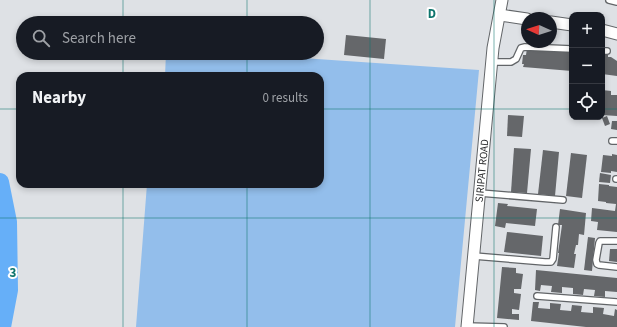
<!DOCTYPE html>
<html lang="en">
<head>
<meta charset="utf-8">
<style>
	:root { --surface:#171b24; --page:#242831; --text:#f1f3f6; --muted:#9ea1a6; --line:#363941 }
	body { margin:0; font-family:"Source Sans 3",sans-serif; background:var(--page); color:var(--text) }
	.controls { position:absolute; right:12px; top:12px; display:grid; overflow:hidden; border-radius:8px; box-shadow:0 2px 6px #0003 }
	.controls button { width:36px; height:36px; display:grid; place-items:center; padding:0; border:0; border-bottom:1px solid var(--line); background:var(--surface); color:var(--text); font:20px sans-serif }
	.compass { position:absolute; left:521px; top:12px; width:36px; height:36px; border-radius:50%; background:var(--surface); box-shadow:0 2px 6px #0003; rotate:273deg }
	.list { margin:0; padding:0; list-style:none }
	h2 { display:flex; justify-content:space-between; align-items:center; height:52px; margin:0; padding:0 16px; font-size:17px }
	h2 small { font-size:13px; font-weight:400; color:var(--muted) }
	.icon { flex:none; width:22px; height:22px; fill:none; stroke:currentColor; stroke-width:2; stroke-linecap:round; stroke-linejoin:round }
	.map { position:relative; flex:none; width:617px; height:327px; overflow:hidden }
	.search { position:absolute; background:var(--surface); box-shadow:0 2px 6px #0003; left:16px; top:16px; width:308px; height:44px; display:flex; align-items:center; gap:10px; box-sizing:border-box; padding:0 14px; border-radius:22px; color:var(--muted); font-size:15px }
	.panel { position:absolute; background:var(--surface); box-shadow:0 2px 6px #0003; left:16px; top:72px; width:308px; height:116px; border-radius:12px }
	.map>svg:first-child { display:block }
</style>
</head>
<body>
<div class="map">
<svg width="617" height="327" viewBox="0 0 617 327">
	<rect width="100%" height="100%" fill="#dee1e5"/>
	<path fill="#93beeb" d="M166 53H228L479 70 455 327H136L147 184H320V76H165Z"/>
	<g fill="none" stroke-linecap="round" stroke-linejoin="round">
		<path stroke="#66aff8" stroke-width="18" d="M0 182 8 222 9 290 2 327"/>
	</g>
	<g fill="#65676a">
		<path d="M346 35 386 39 384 59 344 55Z"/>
		<path d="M527 48 572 52V71L523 67 524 64H522L523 55H526Z"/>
		<path d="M602 55H608V57H611L617 61V76L602 74Z"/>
		<path d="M602 90 611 91V95H617V116L602 115Z"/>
		<path d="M508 115 524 116 522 137 507 136Z"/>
		<path d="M607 116 610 124 605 126 602 118Z"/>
		<path d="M612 121H617V130L611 129Z"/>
		<path d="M514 148 531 149 527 193 511 192Z"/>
		<path d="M543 150 559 152 555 196 538 194Z"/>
		<path d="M571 153 587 155 582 198 566 196Z"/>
		<path d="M612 154 617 155V172L611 171V173L601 172 603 155 612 156Z"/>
		<path d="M600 173 611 175 610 183 599 182Z"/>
		<path d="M599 184 609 185V186L617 187V232L597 230 598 222 591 221 592 208 615 211 616 204 606 203V202L598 201Z"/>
		<path d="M498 203 508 204 507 206 537 209 535 226 506 223 505 228 495 226Z"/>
		<path d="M560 209 586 213 584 235 579 234 578 245H576L574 254H576L574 268 557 266 559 253H558L562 225H558Z"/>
		<path d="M507 232 543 236 541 256 504 252Z"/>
		<path d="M588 237 595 238 592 271 584 270Z"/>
		<path d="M610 249H617V262L609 261Z"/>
		<path d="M502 267 516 268V273L523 274 521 289H514V293L521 294 519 310 512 309V314H519V320L497 318Z"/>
		<path d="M536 270 617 278V292L605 291V297L594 296 595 290 584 289 583 295 573 294V288L562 287V293L551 292 552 286 541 285 540 291 535 290Z"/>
		<path d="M533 302H539L538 308 550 309V303L561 304 560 310 571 311 572 305 582 306 581 312 593 313V307L604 308 603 314 614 316 615 309 617 310V327H586L531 321Z"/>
	</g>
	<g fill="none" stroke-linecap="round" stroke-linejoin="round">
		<defs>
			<g id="service">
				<path d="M609 0 617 2"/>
				<path d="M602 51H607"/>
				<path d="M492 62H511L516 59 521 48 525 47 572 49"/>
				<path d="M612 141H617"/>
				<path d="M616 179H617"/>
				<path d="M480 193 563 200"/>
				<path d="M617 241H600L599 243 596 260 597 264 599 265 617 267"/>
				<path d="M474 256 545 262H551L553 259 556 227"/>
				<path d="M537 296 617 302"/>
				<path d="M467 326 504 327"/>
			</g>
			<g id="minor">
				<path d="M500 15 527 19"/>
				<path d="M551 22 572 25"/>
				<path d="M602 30 617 34"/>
				<path id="s1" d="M467 327 493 48 502 0"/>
			</g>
		</defs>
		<use href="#service" stroke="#626568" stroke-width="8"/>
		<use href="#minor" stroke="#626568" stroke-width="13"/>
		<use href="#service" stroke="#fff" stroke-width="5.5"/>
		<use href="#minor" stroke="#fff" stroke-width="11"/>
	</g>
	<path fill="none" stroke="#0f766e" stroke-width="1" stroke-opacity="0.55" d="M123 0V23M247 0V23M370 0V327M494 0V327M123 53V76M247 53V76M0 109H20M320 109H572M602 109H617M123 184V327M247 184V327M0 218H617"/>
	<g text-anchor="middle" stroke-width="4" stroke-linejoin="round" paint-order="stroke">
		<g font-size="11" fill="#292a2c" stroke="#fff">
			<text dy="4" stroke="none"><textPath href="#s1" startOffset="157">SIRIPAT ROAD</textPath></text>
		</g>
	</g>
	<g font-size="13" text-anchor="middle" font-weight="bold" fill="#0f766e" stroke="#fff" stroke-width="4" stroke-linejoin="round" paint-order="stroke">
		<text x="432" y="18">D</text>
		<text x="13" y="277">3</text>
	</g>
</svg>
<div class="controls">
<button>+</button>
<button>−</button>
<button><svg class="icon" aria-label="locate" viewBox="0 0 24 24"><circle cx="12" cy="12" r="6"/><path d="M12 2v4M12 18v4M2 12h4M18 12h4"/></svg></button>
</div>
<svg class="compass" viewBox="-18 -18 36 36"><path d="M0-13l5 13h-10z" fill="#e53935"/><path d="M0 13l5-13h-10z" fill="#9ea1a6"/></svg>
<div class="search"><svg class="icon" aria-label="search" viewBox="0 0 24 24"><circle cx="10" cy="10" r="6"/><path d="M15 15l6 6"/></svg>Search here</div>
<section class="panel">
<h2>Nearby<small>0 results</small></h2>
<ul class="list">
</ul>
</section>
</div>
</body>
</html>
